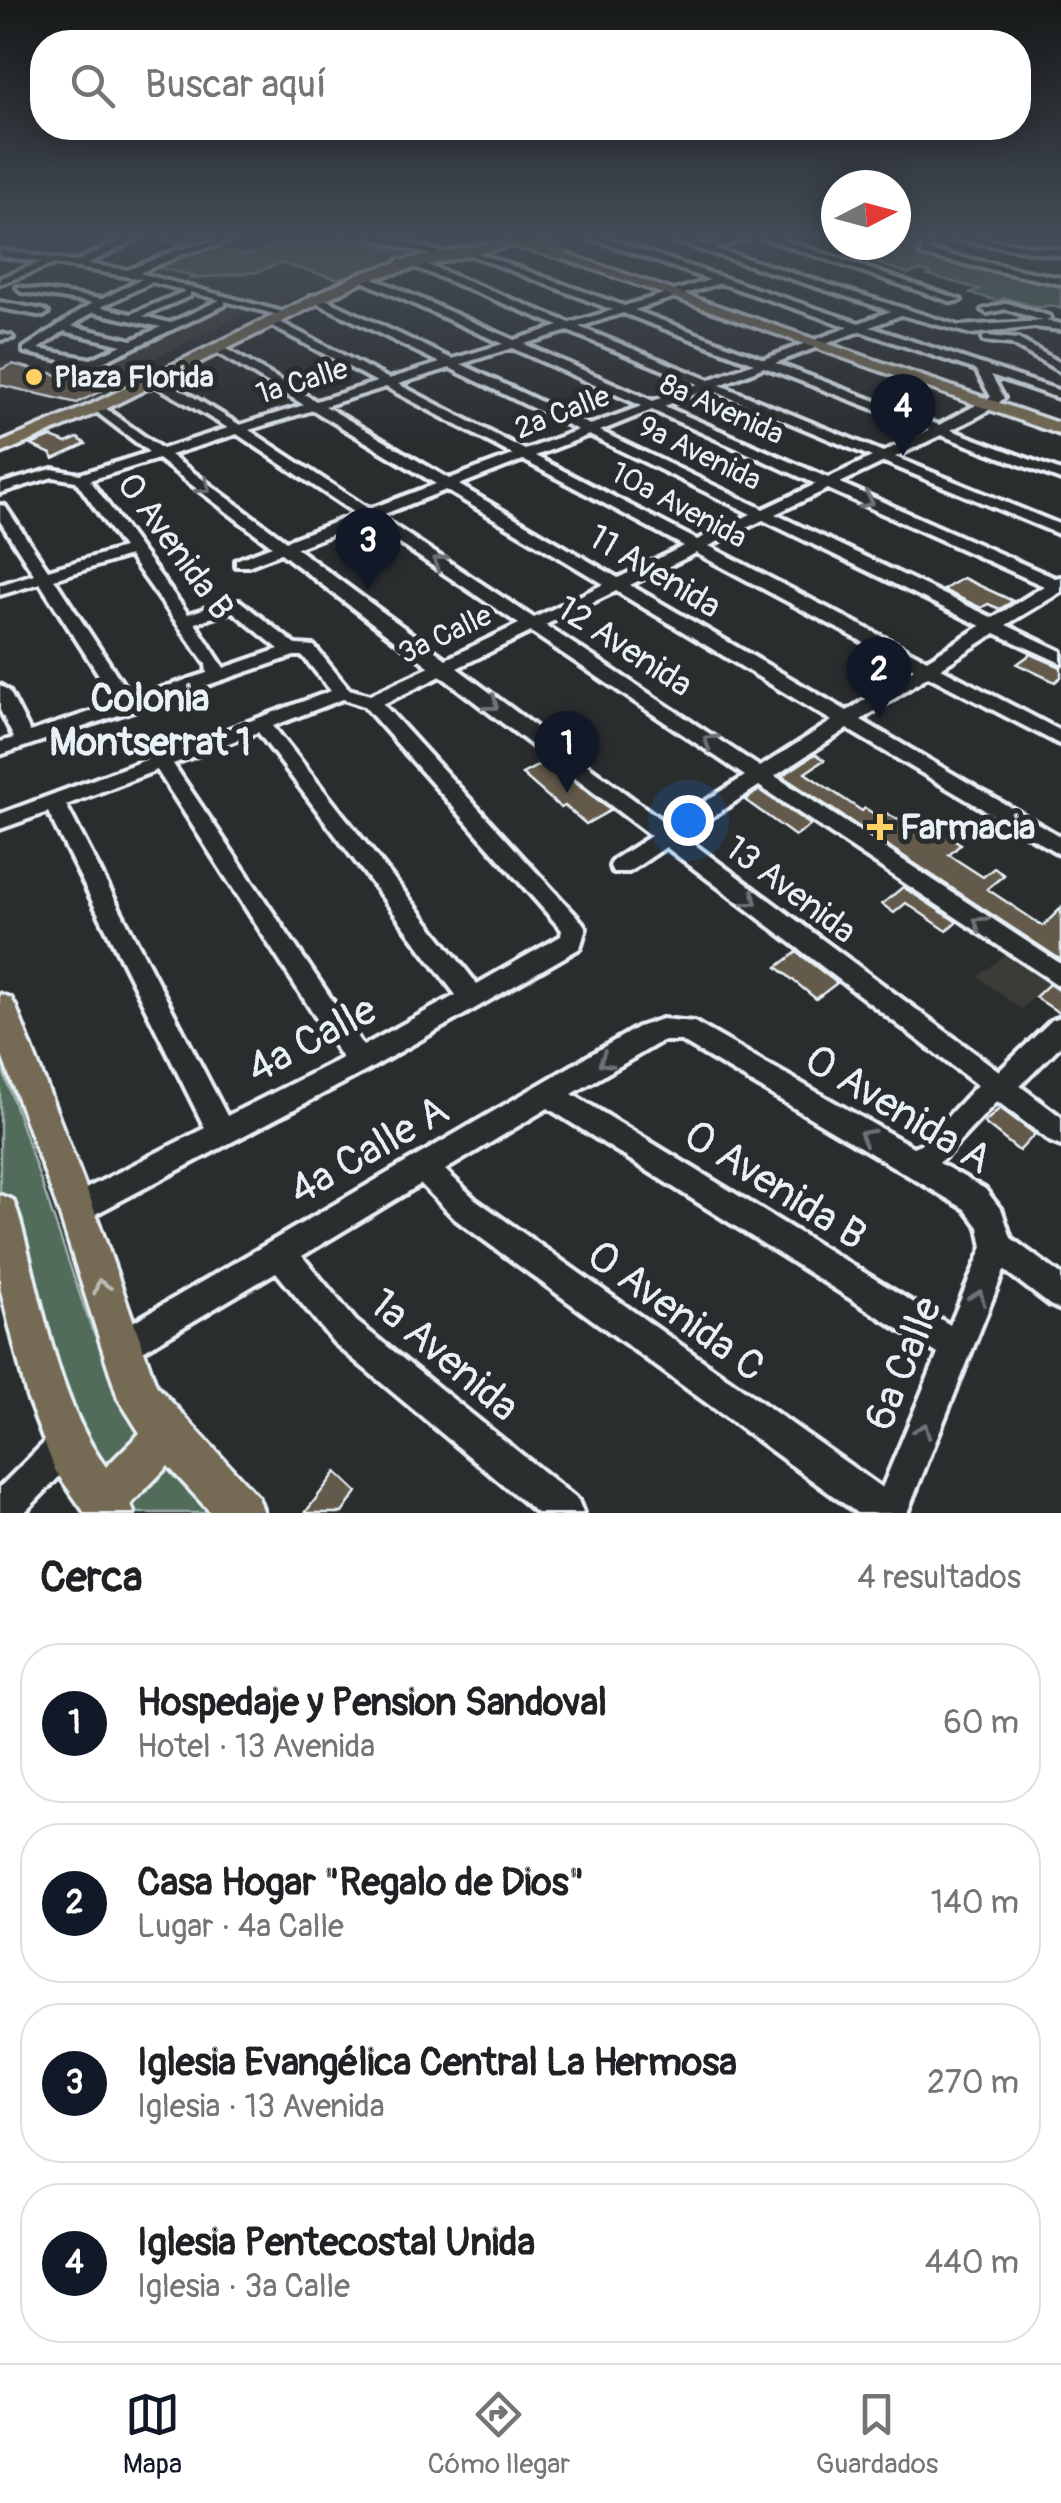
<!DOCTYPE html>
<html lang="es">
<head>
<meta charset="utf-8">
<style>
	:root { --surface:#fff; --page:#f2f2f2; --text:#202124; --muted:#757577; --line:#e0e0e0; --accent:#111827 }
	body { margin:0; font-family:Pangolin,sans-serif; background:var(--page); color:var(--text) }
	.compass { position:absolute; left:821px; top:170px; width:90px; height:90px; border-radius:50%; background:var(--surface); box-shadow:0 5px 25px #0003; rotate:84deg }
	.you { position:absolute; left:688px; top:820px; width:35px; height:35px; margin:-25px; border:8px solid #fff; border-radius:50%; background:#1a73e8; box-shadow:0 0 0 15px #1a73e833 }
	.badge { display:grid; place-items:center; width:65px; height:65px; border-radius:50%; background:var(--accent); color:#fff; font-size:32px; font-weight:700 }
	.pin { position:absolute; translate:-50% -82px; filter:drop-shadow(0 2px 5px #0008) }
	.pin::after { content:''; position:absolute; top:52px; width:35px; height:30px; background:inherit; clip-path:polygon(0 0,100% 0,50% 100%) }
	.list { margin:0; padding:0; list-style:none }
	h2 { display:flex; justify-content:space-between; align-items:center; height:130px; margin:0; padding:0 40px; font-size:42px }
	h2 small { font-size:32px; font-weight:400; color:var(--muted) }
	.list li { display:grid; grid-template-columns:65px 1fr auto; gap:30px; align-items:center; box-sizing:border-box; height:160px; margin:0 20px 20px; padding:0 20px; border:2px solid var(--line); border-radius:40px }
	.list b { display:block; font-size:38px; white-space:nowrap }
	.list p { margin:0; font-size:32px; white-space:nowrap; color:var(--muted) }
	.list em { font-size:32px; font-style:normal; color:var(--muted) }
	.icon { flex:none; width:55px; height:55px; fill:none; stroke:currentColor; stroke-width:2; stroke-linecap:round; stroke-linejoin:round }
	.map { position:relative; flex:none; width:1061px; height:1513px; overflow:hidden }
	.search { position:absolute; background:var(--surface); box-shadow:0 5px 25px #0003; left:30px; right:30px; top:30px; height:110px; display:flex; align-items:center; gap:25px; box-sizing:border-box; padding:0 35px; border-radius:40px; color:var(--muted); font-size:38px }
	.sheet { height:850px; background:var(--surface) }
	nav { display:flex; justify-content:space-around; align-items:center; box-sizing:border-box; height:140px; border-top:2px solid var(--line); background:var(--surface); font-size:28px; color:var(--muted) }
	nav a { display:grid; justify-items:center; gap:5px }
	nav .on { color:var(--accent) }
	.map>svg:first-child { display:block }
</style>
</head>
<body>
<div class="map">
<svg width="1061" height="1513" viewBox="0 0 1061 1513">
	<rect width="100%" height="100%" fill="#2a2d2e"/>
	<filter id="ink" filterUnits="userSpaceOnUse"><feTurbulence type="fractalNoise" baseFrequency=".01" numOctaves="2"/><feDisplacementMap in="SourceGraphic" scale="20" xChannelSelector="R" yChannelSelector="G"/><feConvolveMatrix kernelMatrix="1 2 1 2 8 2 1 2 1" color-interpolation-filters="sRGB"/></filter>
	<g filter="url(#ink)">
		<g fill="#3b3a37">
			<path d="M279 263 338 279 273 308 129 272 148 265 196 276 258 272Z"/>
			<path d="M229 303 256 309 115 377 127 381 81 405 0 384V360L68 375Z"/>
			<path d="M1007 953 1049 983 1021 1009 978 977Z"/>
		</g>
		<g fill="#516c5a" stroke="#9caea9" stroke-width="2.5">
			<path d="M171 236 238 237 200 246 247 255 285 243 283 236H341L414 256 338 279 279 263 258 272 188 279 194 276 148 265 194 246 159 240Z"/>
			<path d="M896 237 927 241 922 252 1061 283V309L1050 305 1039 308 1006 298 997 301 971 293 979 289 928 275 931 273 921 270 909 274 847 253 855 249 843 245H896Z"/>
			<path d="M0 1062 92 1330 151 1435 106 1473 71 1410 0 1193Z"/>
			<path d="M163 1465 209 1513H132L124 1503Z"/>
		</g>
		<g fill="#645a4b" stroke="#e8f1f8" stroke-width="2.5">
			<path d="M12 364 109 387 77 403 0 385V370Z"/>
			<path d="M51 437 66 443 78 438 86 444 54 459 51 454 31 445Z"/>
			<path d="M963 578 1000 595 1013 601 1000 609 988 604 981 608 943 590Z"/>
			<path d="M1031 654 1061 667V677L1055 682 1017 664Z"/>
			<path d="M815 754 824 760 805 773 862 811 865 808 880 818 886 813 932 838 941 831 961 844 949 855 983 877 994 868 1004 875 987 889 1043 926 1061 908V960L782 776Z"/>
			<path d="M547 761 611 810 586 824 565 806 561 808 522 774Z"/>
			<path d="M759 790 811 825 795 836 745 800Z"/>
			<path d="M903 887 957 922 947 931 906 903 894 913 882 904Z"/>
			<path d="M797 952 837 983 816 999 777 967Z"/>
			<path d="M1049 984 1061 992V1014L1035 997Z"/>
			<path d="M1000 1108 1035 1134 1019 1151 984 1123Z"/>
			<path d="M336 1472 357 1492 342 1513H305Z"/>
		</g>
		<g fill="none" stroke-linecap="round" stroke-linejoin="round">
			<defs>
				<g id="minor">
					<path d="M131 236H144L87 264 128 270 177 250 232 236H248L183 254 139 273 290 314 285 317 225 301V305L92 367 24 352V348L92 303 21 292 17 287 102 299 142 279 54 264 0 284V278L41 262 0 256V250L75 262ZM152 282 186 291 131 314 101 307ZM190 292 220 300 170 323 143 316 190 296ZM93 312 161 327 132 340 72 326ZM64 331 122 345 91 359 38 349Z"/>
					<path d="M380 236 440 252 442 254 437 257 368 237Z"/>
					<path d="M585 236H599L859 323 891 311 659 236H674L703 245 748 236 747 239 713 248 959 326 1044 321 1006 309 987 313 982 310 1007 303 1049 316 1050 318 1046 321 1061 324V330L1035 327 971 334 901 315 870 327 1061 391V399L991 375 1004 398C989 413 970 420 951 430L1061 471V480L941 435 895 457 1061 525V535L884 462 840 483 1055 578 1061 577V592L1006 625 1061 651V663L995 633 941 668 1061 731V745L928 676 861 720 1061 837V855L847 729 775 776 1061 964V987L759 786 683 836 999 1071 1052 1020 1061 1017V1045L1020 1086 1061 1117V1146L1051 1142 997 1101 939 1163 985 1189 1002 1211 1011 1238 1061 1275V1310L1050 1305 1004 1270 907 1513H857L455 1219 421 1184 302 1256 356 1321 578 1500 583 1513H537L334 1343 276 1272 131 1358 120 1363 109 1358 104 1347 109 1336 638 1027 662 1019 694 1022 913 1147 923 1143 977 1085 666 847 629 872H613L610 866 613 860 651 836 441 676 383 704 582 922 586 928 580 948 368 1070 86 1219 76 1223 66 1219 61 1209 66 1199 205 1128 48 812 0 829V814L331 691 303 656H294L0 755V742L14 738 0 710V685L9 691 30 732 117 703 40 583 0 595V585L34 574 0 521V505L5 506 48 570 123 548 76 481 53 477 0 493V484L52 469 80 474 149 452 94 410V404L98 403 162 449 228 428 145 379V373H153L240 425 304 405 213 350V346H221L316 401 377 382 266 323V319H274L389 379 440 363 311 300V296H319L452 359 503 344 358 279V275H366L514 340 559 326 415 267 398 264V260L420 262 570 323 613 310 466 253V249L624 306 710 280ZM720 283 849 327 764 359 634 310ZM623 313 754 363 709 380 579 327ZM568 331 698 384 653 401 524 344ZM860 331 976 370 991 397 939 425 775 363ZM512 348 642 406 590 425 461 364ZM764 367 929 430 883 452 720 385ZM450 368 578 430 525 450 398 384ZM386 387 513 455 449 479 325 406ZM709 389 872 457 828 478 664 406ZM313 410 436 484 369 509 249 430ZM652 410 816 484 763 509 600 431ZM237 434 356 514 286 541 170 455ZM589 435 751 514 697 540 535 456ZM158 459 272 546 236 560V566H248L281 553 430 667 370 695 349 689 314 646 296 645 240 601H228L188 614 90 480ZM523 460 684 546 618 578 459 485ZM828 489 1044 586 993 618 775 514ZM446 490 604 584 534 618 379 516ZM763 520 981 626 927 660 709 546ZM366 521 519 624 446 659 296 548ZM696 553 914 669 847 711 630 585ZM129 556 206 664 207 673 132 698 54 579ZM616 591 832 721 760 767 545 625ZM232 611 279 649 224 668 195 623ZM531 632 745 776 668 825 457 668ZM343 699 364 706 562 930 561 936 477 984 273 726ZM258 732 456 995 363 1046 173 764ZM157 770 342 1058 227 1116 66 805ZM662 1041H681L965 1209 979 1227 983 1247 950 1325 572 1094ZM548 1108 938 1354 882 1488 475 1199 445 1170Z"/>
					<path d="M758 236H772L961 300 952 302Z"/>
					<path d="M925 236H959L1061 250V256L935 236 929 251 1061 278V284L921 255Z"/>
					<path d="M0 302 43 310 48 313 43 316 0 308Z"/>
					<path d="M0 334 11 336 13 338 0 340Z"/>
					<path d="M987 336 1018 339 1061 363V372L1011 344 983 341V337Z"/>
					<path d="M67 1427 79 1432 84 1444 79 1456 24 1513H0V1487L55 1432Z"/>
				</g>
				<g id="major">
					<path d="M527 236H551L366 280 104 410 0 454V443L92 404 358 274 409 259Z"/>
					<path d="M556 250 1061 424V435L556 256Z"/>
					<path d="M0 994 11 998 16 1007 94 1209 156 1385 258 1497 264 1513H211L168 1466 131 1504 134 1513H85L55 1470 27 1397 0 1287V1195L13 1200 18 1213C41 1294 56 1400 106 1467L140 1433 118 1398 58 1209 0 1050Z"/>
				</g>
			</defs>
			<use href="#minor" stroke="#e8f1f8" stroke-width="8"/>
			<use href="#major" stroke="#e8f1f8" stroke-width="7"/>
			<use href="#minor" fill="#2a2d2e" fill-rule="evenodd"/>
			<use href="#major" fill="#746b52" fill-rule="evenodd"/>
			<defs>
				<path id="major-bridge" d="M499 237 560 253"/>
			</defs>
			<use href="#major-bridge" stroke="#e8f1f8" stroke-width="16" stroke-linecap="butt"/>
			<use href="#major-bridge" stroke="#746b52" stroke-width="12"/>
		</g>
		<defs><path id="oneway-chevron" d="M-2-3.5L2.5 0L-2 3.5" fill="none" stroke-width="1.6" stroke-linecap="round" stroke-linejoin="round" transform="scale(2.5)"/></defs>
		<g stroke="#6c7275">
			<use href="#oneway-chevron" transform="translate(204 487) rotate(37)"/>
			<use href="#oneway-chevron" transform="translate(867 501) rotate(24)"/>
			<use href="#oneway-chevron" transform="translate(439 562) rotate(-147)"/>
			<use href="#oneway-chevron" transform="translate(492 704) rotate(37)"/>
			<use href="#oneway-chevron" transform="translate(710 741) rotate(-147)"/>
			<use href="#oneway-chevron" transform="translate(751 900) rotate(37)"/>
			<use href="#oneway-chevron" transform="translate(980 923) rotate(-146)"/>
			<use href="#oneway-chevron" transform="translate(605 1061) rotate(149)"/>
			<use href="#oneway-chevron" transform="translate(866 1136) rotate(-150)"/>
			<use href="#oneway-chevron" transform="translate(978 1297) rotate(-68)"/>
			<use href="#oneway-chevron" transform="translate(923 1430) rotate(-68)"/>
		</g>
		<use stroke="#babbb6" href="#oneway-chevron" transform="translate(101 1286) rotate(-108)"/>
	</g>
	<linearGradient id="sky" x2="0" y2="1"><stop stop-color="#171919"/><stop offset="0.53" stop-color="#444c57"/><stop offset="1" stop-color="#444c57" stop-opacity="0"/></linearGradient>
	<rect width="1061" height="448" fill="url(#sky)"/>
	<g fill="#ffd166" stroke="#2a2d2e" stroke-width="4">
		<circle cx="34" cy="377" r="10"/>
		<path d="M875 812h10v10h10v10h-10v10h-10v-10h-10v-10h10z"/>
	</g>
	<g text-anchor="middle" stroke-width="10" stroke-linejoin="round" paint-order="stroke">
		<g font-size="30" font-weight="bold" fill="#e8f1f8" stroke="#2a2d2e" text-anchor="start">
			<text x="54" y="387">Plaza Florida</text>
		</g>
		<g font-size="30" fill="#e8f1f8" stroke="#2a2d2e">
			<text transform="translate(302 381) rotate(-17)" y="10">1a Calle</text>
			<text transform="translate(722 409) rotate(24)" y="10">8a Avenida</text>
			<text transform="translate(562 412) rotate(-21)" y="10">2a Calle</text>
			<text transform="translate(700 453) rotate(26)" y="10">9a Avenida</text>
			<text transform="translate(679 505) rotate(28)" y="10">10a Avenida</text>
			<text transform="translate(445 634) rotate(-25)" y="10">3a Calle</text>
		</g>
		<g font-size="35" fill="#e8f1f8" stroke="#2a2d2e">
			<text transform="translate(176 546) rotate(54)" y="12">0 Avenida B</text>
			<text transform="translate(655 571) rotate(31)" y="12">11 Avenida</text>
			<text transform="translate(625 646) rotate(33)" y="12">12 Avenida</text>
			<text transform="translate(791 889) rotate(37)" y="12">13 Avenida</text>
		</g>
		<g font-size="35" font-weight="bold" fill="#e8f1f8" stroke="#2a2d2e" text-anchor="start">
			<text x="900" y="839">Farmacia</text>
		</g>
		<g font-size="38" font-weight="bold" fill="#e8f1f8" stroke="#2a2d2e">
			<text x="150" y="711">Colonia<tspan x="150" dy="44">Montserrat 1</tspan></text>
		</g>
		<g font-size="42" fill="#e8f1f8" stroke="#2a2d2e">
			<text transform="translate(311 1038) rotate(-28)" y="15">4a Calle</text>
			<text transform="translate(899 1108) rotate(31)" y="15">0 Avenida A</text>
			<text transform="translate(368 1149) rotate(-30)" y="15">4a Calle A</text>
			<text transform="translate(776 1184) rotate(32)" y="15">0 Avenida B</text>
			<text transform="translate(677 1310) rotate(36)" y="15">0 Avenida C</text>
			<text transform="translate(445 1354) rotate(40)" y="15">1a Avenida</text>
			<text transform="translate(902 1363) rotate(-68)" y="15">6a Calle</text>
		</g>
	</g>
</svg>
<svg class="compass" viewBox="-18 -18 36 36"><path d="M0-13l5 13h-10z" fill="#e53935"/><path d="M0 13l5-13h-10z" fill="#757577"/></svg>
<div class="you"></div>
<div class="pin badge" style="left:567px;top:793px">1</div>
<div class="pin badge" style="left:879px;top:719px">2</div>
<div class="pin badge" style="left:368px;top:590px">3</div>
<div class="pin badge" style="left:903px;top:456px">4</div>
<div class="search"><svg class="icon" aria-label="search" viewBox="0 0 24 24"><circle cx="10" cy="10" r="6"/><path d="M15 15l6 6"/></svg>Buscar aquí</div>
</div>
<section class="sheet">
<h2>Cerca<small>4 resultados</small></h2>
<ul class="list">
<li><span class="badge">1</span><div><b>Hospedaje y Pension Sandoval</b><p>Hotel · 13 Avenida</p></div><em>60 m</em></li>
<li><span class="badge">2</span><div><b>Casa Hogar &quot;Regalo de Dios&quot;</b><p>Lugar · 4a Calle</p></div><em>140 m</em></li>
<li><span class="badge">3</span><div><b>Iglesia Evangélica Central La Hermosa</b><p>Iglesia · 13 Avenida</p></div><em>270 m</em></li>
<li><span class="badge">4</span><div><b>Iglesia Pentecostal Unida</b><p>Iglesia · 3a Calle</p></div><em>440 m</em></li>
</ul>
</section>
<nav>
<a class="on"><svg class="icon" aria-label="map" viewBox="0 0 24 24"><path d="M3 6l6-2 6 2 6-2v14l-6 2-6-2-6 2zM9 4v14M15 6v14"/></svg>Mapa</a>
<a><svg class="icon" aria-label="directions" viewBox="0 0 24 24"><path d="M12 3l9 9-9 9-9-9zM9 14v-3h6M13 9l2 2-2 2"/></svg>Cómo llegar</a>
<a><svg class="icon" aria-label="saved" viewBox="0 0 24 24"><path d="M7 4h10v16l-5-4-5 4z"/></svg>Guardados</a>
</nav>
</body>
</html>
